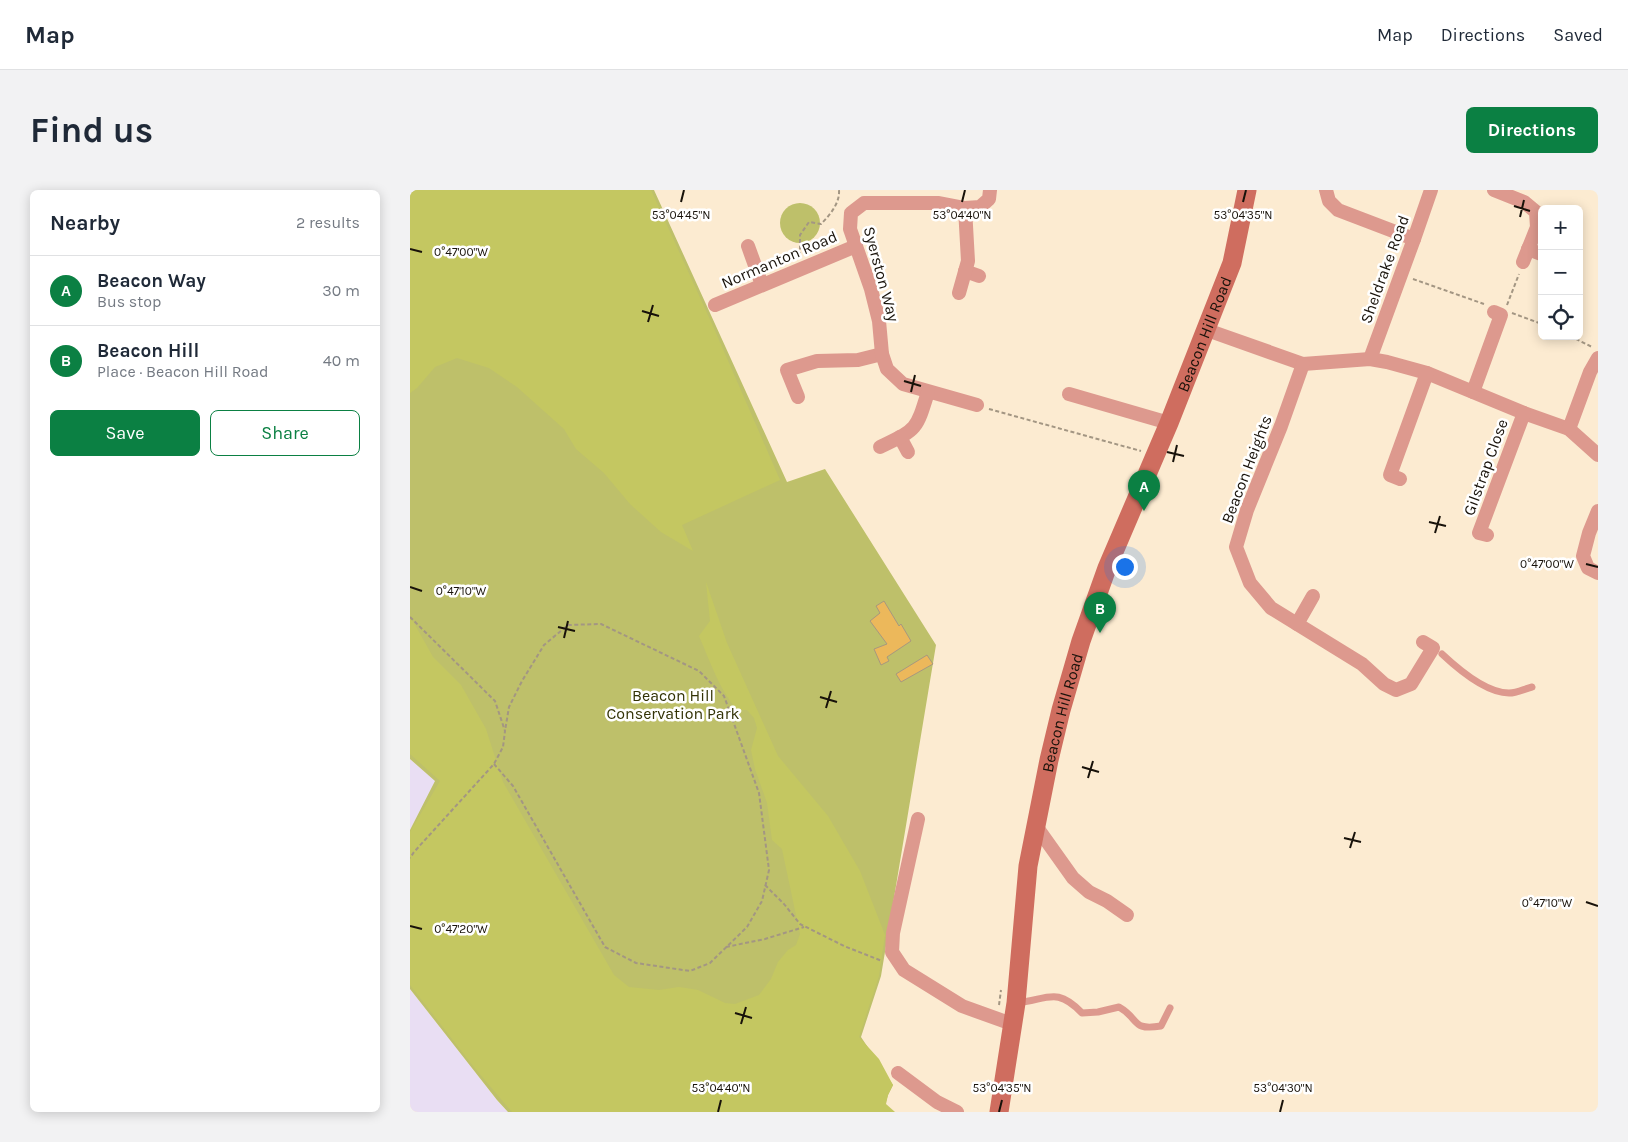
<!DOCTYPE html>
<html lang="en">
<head>
<meta charset="utf-8">
<style>
	:root { --surface:#fff; --page:#f2f2f3; --text:#1f2937; --muted:#747a83; --line:#e0e1e3; --accent:#0b8043 }
	body { margin:0; font-family:Karla,sans-serif; background:var(--page); color:var(--text) }
	.controls { position:absolute; right:15px; top:15px; display:grid; overflow:hidden; border-radius:8px; box-shadow:0 2px 12px #0003 }
	.controls button { width:45px; height:45px; display:grid; place-items:center; padding:0; border:0; border-bottom:1px solid var(--line); background:var(--surface); color:var(--text); font:25px sans-serif }
	.you { position:absolute; left:714px; top:376px; width:18px; height:18px; margin:-12px; border:4px solid #fff; border-radius:50%; background:#1a73e8; box-shadow:0 0 0 8px #1a73e833 }
	.badge { display:grid; place-items:center; width:32px; height:32px; border-radius:50%; background:var(--accent); color:#fff; font-size:16px; font-weight:700 }
	.pin { position:absolute; translate:-50% -41px; filter:drop-shadow(0 1px 2px #0008) }
	.pin::after { content:''; position:absolute; top:26px; width:18px; height:15px; background:inherit; clip-path:polygon(0 0,100% 0,50% 100%) }
	.list { margin:0; padding:0; list-style:none }
	h2 { display:flex; justify-content:space-between; align-items:center; height:65px; margin:0; padding:0 20px; font-size:21px }
	h2 small { font-size:16px; font-weight:400; color:var(--muted) }
	.list li { display:grid; grid-template-columns:32px 1fr auto; gap:15px; align-items:center; box-sizing:border-box; height:70px; padding:0 20px; border-top:1px solid var(--line) }
	.list b { display:block; font-size:19px; white-space:nowrap }
	.list p { margin:0; font-size:16px; white-space:nowrap; color:var(--muted) }
	.list em { font-size:16px; font-style:normal; color:var(--muted) }
	.actions { display:flex; gap:10px; padding:15px 20px }
	.actions a { flex:1; padding:11px 0; border:1px solid var(--accent); border-radius:8px; text-align:center; font-size:18px; color:var(--accent) }
	.actions .main { background:var(--accent); color:#fff }
	.icon { flex:none; width:28px; height:28px; fill:none; stroke:currentColor; stroke-width:2; stroke-linecap:round; stroke-linejoin:round }
	.map { position:relative; flex:none; width:1188px; height:922px; overflow:hidden; border-radius:8px }
	header { display:flex; align-items:center; gap:30px; box-sizing:border-box; height:70px; padding:0 25px; background:var(--surface); border-bottom:1px solid var(--line) }
	header strong { font-size:24px }
	nav { display:flex; gap:28px; margin-inline-start:auto; font-size:18px }
	.intro { display:flex; align-items:center; justify-content:space-between; box-sizing:border-box; height:120px; padding:0 30px }
	h1 { margin:0; font-size:35px }
	.button { padding:12px 22px; border-radius:8px; background:var(--accent); color:#fff; font-size:18px; font-weight:700 }
	main { display:flex; gap:30px; padding:0 30px }
	aside { flex:1; background:var(--surface); border-radius:8px; box-shadow:0 2px 12px #0003 }
	.map>svg:first-child { display:block }
</style>
</head>
<body>
<header>
<strong>Map</strong>
<nav><a>Map</a><a>Directions</a><a>Saved</a></nav>
</header>
<div class="intro"><h1>Find us</h1><a class="button">Directions</a></div>
<main>
<aside>
<h2>Nearby<small>2 results</small></h2>
<ul class="list">
<li><span class="badge">A</span><div><b>Beacon Way</b><p>Bus stop</p></div><em>30 m</em></li>
<li><span class="badge">B</span><div><b>Beacon Hill</b><p>Place · Beacon Hill Road</p></div><em>40 m</em></li>
</ul>
<div class="actions"><a class="main">Save</a><a>Share</a></div>
</aside>
<div class="map">
<svg width="1188" height="922" viewBox="0 0 1188 922">
	<rect width="100%" height="100%" fill="#fcebd1"/>
	<g fill="#e9def3">
		<path d="M0 569 26 591 0 640Z"/>
		<path d="M0 799 87 910 98 922H0Z"/>
	</g>
	<g fill="#bec06a">
		<path d="M0 0H244L377 292 415 279 526 455 471 786 451 847 483 895 478 905 473 922H98L87 910 0 799V640L25 591 0 569Z"/>
		<circle cx="390" cy="33" r="20"/>
	</g>
	<g fill="#c4c761">
		<path d="M0 0H241L302 134 370 290 272 335 283 361 251 342 220 314 194 283 166 259 154 239 107 197 79 178 47 168 25 177 7 198 0 203Z"/>
		<path d="M296 392 317 453 368 566 418 626 450 681 475 745 469 786 449 847 469 869 483 895 478 905 476 914 485 922H102L63 876 0 795V642L30 591 0 564V426L23 467 51 495 76 539 93 592 204 785 219 797 249 800 269 797 288 800 315 813 325 814 349 805 361 789 368 772 378 760 386 755 390 744 372 659 362 650 357 613 345 579 341 560 347 538 344 528 337 520H327C309 499 300 471 289 446L300 431Z"/>
	</g>
	<g fill="#ecb85b" stroke="#a7987f">
		<path d="M474 411 489 436 491 434 501 451 477 467 479 471 471 475 464 459 477 454 460 431 470 423 466 416Z"/>
		<path d="M517 465 523 474 491 492 486 484Z"/>
	</g>
	<g fill="none" stroke-linecap="round" stroke-linejoin="round">
		<g stroke="#a39683" stroke-width="2" stroke-dasharray="4 2.5" stroke-linecap="butt">
			<path d="M390 66V45L399 32 411 34C420 25 430 13 429 0"/>
			<path d="M1003 89 1074 114"/>
			<path d="M1097 115 1109 84"/>
			<path d="M1102 123 1132 134"/>
			<path d="M1160 146 1182 157"/>
			<path d="M579 219 731 261"/>
			<path d="M0 427 85 511 95 541 93 557 84 574 4 662 0 668"/>
			<path d="M84 574 103 596 195 757 226 773 280 781 300 773 337 737 352 711 359 680 349 603 314 506 289 481 191 434 158 435 134 455 112 491 99 517 95 541"/>
			<path d="M355 695 374 714 390 734 434 756 472 771"/>
			<path d="M316 757 355 749 394 737"/>
			<path d="M589 815 591 800"/>
		</g>
		<g stroke="#dd998e" stroke-width="7">
			<path d="M1032 464C1048 479 1077 503 1099 503 1107 503 1114 499 1122 497"/>
			<path d="M606 813C638 810 646 796 672 823L688 822 709 817C730 829 721 841 751 836L760 818"/>
		</g>
		<g stroke="#dd998e" stroke-width="14">
			<path d="M916 0 919 11 928 20 1004 49"/>
			<path d="M1084 0 1114 12 1126 22 1127 37 1113 72"/>
			<path d="M338 56 352 95"/>
			<path d="M1118 59 1131 64"/>
			<path d="M555 81 569 86"/>
			<path d="M549 103 558 71 555 18"/>
			<path d="M305 115 446 56"/>
			<path d="M797 140 893 174 960 169 977 172 1017 183 1114 223 1159 239 1188 265"/>
			<path d="M960 169 1004 49 1021 0"/>
			<path d="M893 174 871 236 837 320 826 357 840 393 861 418 952 474 974 494 986 500 1001 494 1023 458 1013 452"/>
			<path d="M1063 202 1091 125 1084 122"/>
			<path d="M659 204 759 233"/>
			<path d="M388 207 377 180 407 171 448 170 472 164"/>
			<path d="M567 215 493 194 477 179 472 164 469 131 461 99 440 39 441 23 454 13H529L555 18 570 17 579 9 580 0"/>
			<path d="M1159 239 1180 182 1188 168"/>
			<path d="M490 247 498 262"/>
			<path d="M470 257C507 239 506 241 518 202"/>
			<path d="M990 289 980 285 1017 183"/>
			<path d="M1188 321 1179 343 1173 366 1178 378 1188 383"/>
			<path d="M1077 345 1069 343 1114 223"/>
			<path d="M887 434 903 406"/>
			<path d="M508 629 483 743 482 762 494 780 552 816 602 834"/>
			<path d="M626 636 663 688 679 702 697 711 717 725"/>
			<path d="M488 883 527 912 547 922"/>
		</g>
		<path stroke="#cf6d5f" stroke-width="19" id="s1" d="M589 922 606 813 618 676 639 570 651 520 671 451 697 378 759 233 822 73 837 0"/>
	</g>
	<path fill="none" stroke="#18120a" stroke-width="2" d="M271 12 274 0M552 12 555 0M833 12 836 0M1104 16 1120 21M1110 27 1114 10M0 59 12 62M232 121 249 126M238 132 243 115M494 191 511 196M501 202 505 185M757 262 774 266M763 272 767 255M1019 332 1036 336M1025 343 1030 326M1176 374 1188 377M0 397 12 401M148 437 165 441M154 448 158 431M410 507 427 512M416 518 421 501M672 577 689 582M678 588 683 571M934 648 951 652M940 658 945 642M1176 712 1188 716M0 736 12 739M325 823 342 828M331 834 336 817M308 922 311 910M589 922 592 910M870 922 873 910"/>
	<g text-anchor="middle" stroke-width="5" stroke-linejoin="round" paint-order="stroke">
		<g font-size="16" fill="#18120a" stroke="#fff">
			<text transform="translate(369 69) rotate(-23)" y="6">Normanton Road</text>
			<text transform="translate(974 79) rotate(-70)" y="6">Sheldrake Road</text>
			<text transform="translate(472 84) rotate(75)" y="6">Syerston Way</text>
			<text dy="6" stroke="none"><textPath href="#s1" startOffset="810">Beacon Hill Road</textPath></text>
			<text transform="translate(1075 277) rotate(-70)" y="6">Gilstrap Close</text>
			<text transform="translate(836 279) rotate(-69)" y="6">Beacon Heights</text>
			<text dy="6" stroke="none"><textPath href="#s1" startOffset="405">Beacon Hill Road</textPath></text>
		</g>
		<g font-size="16" fill="#323205" stroke="#fff">
			<text x="263" y="511">Beacon Hill<tspan x="263" dy="18">Conservation Park</tspan></text>
		</g>
	</g>
	<g font-size="12" text-anchor="middle" fill="#18120a" stroke="#fff" stroke-width="5" stroke-linejoin="round" paint-order="stroke">
		<text x="271" y="29">53°04'45"N</text>
		<text x="552" y="29">53°04'40"N</text>
		<text x="833" y="29">53°04'35"N</text>
		<text x="51" y="66">0°47'00"W</text>
		<text x="1137" y="378">0°47'00"W</text>
		<text x="51" y="405">0°47'10"W</text>
		<text x="1137" y="717">0°47'10"W</text>
		<text x="51" y="743">0°47'20"W</text>
		<text x="311" y="902">53°04'40"N</text>
		<text x="592" y="902">53°04'35"N</text>
		<text x="873" y="902">53°04'30"N</text>
	</g>
</svg>
<div class="controls">
<button>+</button>
<button>−</button>
<button><svg class="icon" aria-label="locate" viewBox="0 0 24 24"><circle cx="12" cy="12" r="6"/><path d="M12 2v4M12 18v4M2 12h4M18 12h4"/></svg></button>
</div>
<div class="you"></div>
<div class="pin badge" style="left:734px;top:321px">A</div>
<div class="pin badge" style="left:690px;top:443px">B</div>
</div>
</main>
</body>
</html>
